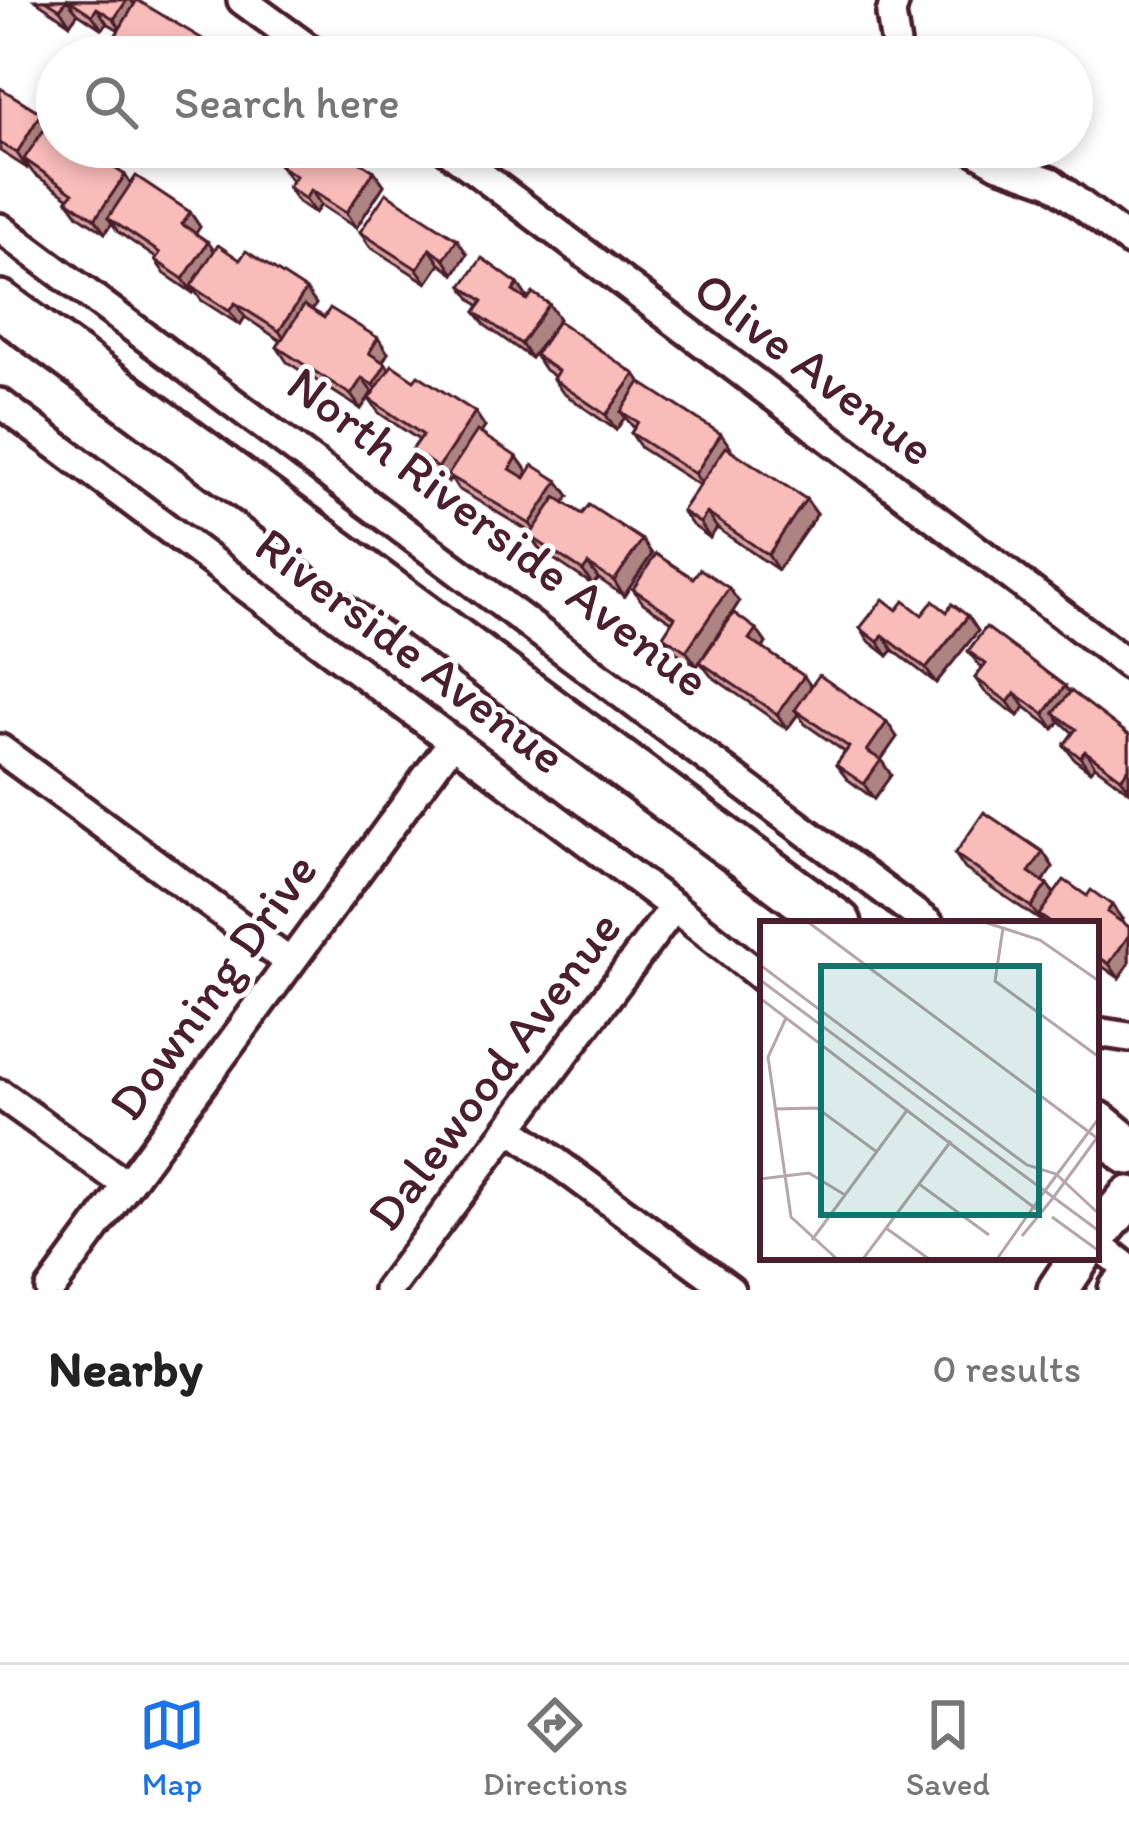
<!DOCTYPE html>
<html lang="en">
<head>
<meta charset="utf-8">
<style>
	:root { --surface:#fff; --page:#f6f6f6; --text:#222; --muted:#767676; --line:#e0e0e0; --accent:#1a73e8 }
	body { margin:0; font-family:Itim,sans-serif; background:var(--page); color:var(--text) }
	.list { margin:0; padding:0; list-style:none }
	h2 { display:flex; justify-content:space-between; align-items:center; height:156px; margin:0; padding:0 48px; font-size:51px }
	h2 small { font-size:39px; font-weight:400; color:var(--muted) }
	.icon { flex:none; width:66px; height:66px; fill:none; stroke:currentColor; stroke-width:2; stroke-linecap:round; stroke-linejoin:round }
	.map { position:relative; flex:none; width:1129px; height:1290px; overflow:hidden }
	.search { position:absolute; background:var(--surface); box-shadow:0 6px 18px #0003; left:36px; right:36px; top:36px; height:132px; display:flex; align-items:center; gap:30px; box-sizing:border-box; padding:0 42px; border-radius:66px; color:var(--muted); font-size:45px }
	.sheet { height:372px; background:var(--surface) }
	nav { display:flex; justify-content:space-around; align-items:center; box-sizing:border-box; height:168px; border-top:3px solid var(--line); background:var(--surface); font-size:33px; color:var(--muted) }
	nav a { display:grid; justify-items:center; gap:6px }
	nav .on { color:var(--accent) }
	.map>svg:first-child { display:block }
</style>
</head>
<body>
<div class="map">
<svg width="1129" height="1290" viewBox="0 0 1129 1290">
	<rect width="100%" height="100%" fill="#fff"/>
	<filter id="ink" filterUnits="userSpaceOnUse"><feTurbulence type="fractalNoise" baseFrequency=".00833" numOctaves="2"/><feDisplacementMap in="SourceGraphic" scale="24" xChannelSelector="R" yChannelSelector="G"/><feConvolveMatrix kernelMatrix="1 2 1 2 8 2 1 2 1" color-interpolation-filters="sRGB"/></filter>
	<g filter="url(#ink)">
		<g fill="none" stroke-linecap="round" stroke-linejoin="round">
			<defs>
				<g id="street">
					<path d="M242 0 320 57"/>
					<path d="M895 0 891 14 898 57"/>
					<path d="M444 147 1129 665"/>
					<path d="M970 147 999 164 1051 182 1129 241"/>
					<path d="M0 228 929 924"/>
					<path d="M0 403 674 907 763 978"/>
					<path d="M0 749 289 962"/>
					<path d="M1096 1032 1129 1037"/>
					<path d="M0 1094 125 1184"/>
					<path d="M510 1128 730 1290"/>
					<path d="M1096 1243 1129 1269"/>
					<path d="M50 1290 453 741"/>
					<path d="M388 1290 674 907"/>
				</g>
				<g id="secondary">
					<path d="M1096 1237 1129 1197"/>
					<path d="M1058 1290 1080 1257"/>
					<path d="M1119 1290 1129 1279"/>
				</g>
				<g id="primary">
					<path d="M0 304 838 924"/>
					<path d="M1096 1124 1129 1151"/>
				</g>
			</defs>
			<use href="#street" stroke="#4a1f2b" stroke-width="36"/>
			<use href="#secondary" stroke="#4a1f2b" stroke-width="48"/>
			<use href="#primary" stroke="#4a1f2b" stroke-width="54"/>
			<use href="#street" stroke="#fff" stroke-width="27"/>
			<use href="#secondary" stroke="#fff" stroke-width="39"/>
			<use href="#primary" stroke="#fff" stroke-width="45"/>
		</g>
		<g fill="#d5a29f" stroke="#4a1f2b" stroke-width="3">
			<path d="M35 0H131L134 4 223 57H129L123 54 113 40 119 30 107 23 102 29 78 13 70 24Z"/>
			<path d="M0 88 41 113 51 128 49 131 131 184 190 212 200 227 195 233 214 251 240 260 306 290 316 304 312 310 388 353 382 362 389 369 414 380 475 412 485 427 481 433 528 472 524 478 558 481 569 496 564 502 582 514 642 540 652 554 624 596 598 578 593 585 540 550 530 536 532 533 458 489 451 478 448 482 423 465 412 450 419 440 379 413 369 399 373 393 361 409 287 362 277 347 281 341 245 317 240 325 201 300 195 291 193 293 165 274 155 260 156 258 118 232 112 223 105 233 78 215 67 200 69 198 34 174 28 166 27 168 0 151Z"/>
			<path d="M280 166 374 171 384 185 356 228 321 205 315 213 298 202 288 187 292 181Z"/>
			<path d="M360 232 467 254 454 274 440 264 427 283 370 247Z"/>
			<path d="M518 284 528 299 549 304 559 319 531 358 486 326 475 312 479 306 472 300 462 286Z"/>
			<path d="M535 355 635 374 641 383 817 514 778 570 717 528 710 538 692 525 682 511 699 485 641 448 631 433 634 428 625 417 616 430 563 393 553 379 554 376 545 370Z"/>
			<path d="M693 578 739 602 697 666 673 650 663 636 672 622 643 603 633 589Z"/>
			<path d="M897 610 922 615 947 612 968 616 978 631 936 683 893 650 888 656 870 642 860 628Z"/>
			<path d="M756 629 766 643 763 648 811 687 897 737 881 760 891 775 874 799 847 779 836 765 845 752 805 724 798 714 787 729 711 676 700 662Z"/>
			<path d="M968 651 1069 693 1129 735V791L1095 766 1090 771 1074 759 1064 745 1073 733 1060 721 1054 729 1025 707 1018 716 985 692 975 678 982 668Z"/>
			<path d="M1043 852 1053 867 1043 881 1054 893 1122 919 1121 921 1129 927V964L1119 978 1096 962V924H1045L1042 920 1041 921 965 869 955 854Z"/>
		</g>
		<g fill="#ae8482" stroke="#4a1f2b" stroke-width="3">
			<path d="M67 0 78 13 70 24 60 9Z"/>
			<path d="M127 0H131L139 11 124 34 114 19Z"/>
			<path d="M97 8 107 23 102 29 92 15Z"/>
			<path d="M216 47 223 57H210Z"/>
			<path d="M41 113 51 128 30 163 24 159 28 166 27 168 17 153Z"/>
			<path d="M374 171 384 185 356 228 346 213Z"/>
			<path d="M125 175 135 190 108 218 112 223 105 233 95 219Z"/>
			<path d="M311 190 321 205 315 213 305 199Z"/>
			<path d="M190 212 200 227 192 239 182 224Z"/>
			<path d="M457 239 467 254 454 274 444 259Z"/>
			<path d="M208 242 218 256 191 286 195 291 193 293 183 279Z"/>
			<path d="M430 249 440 264 427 283 417 269Z"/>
			<path d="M518 284 528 299 523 305 513 291Z"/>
			<path d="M306 290 316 304 289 346 279 331Z"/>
			<path d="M235 303 245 317 240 325 229 311Z"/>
			<path d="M549 304 559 319 531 358 521 344Z"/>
			<path d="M378 338 388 353 379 368 369 353Z"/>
			<path d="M386 364 396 379 383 399 373 385Z"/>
			<path d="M635 374 645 388 621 412 625 417 616 430 606 415Z"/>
			<path d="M362 378 372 392 361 409 351 395Z"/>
			<path d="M475 412 485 427 452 477 448 475 451 478 448 482 438 468Z"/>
			<path d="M721 434 731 448 705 489 695 474Z"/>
			<path d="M517 457 528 472 520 483 510 469Z"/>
			<path d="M558 481 569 496 540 538 530 524Z"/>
			<path d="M806 499 817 514 778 570 768 555Z"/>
			<path d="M707 513 717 528 710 538 700 523Z"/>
			<path d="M642 540 652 554 624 596 614 581Z"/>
			<path d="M588 564 598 578 593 585 583 571Z"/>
			<path d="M729 588 739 602 697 666 686 651Z"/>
			<path d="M968 616 978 631 936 683 926 669Z"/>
			<path d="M756 629 766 643 759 654 749 639Z"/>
			<path d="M883 635 893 650 888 656 878 642Z"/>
			<path d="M804 676 814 691 795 710 798 714 787 729 777 714Z"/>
			<path d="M1065 686 1075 701 1054 713 1060 721 1054 729 1044 714Z"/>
			<path d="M1015 693 1025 707 1018 716 1008 702Z"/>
			<path d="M887 722 897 737 881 760 891 775 874 799 864 784 867 751Z"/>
			<path d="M1085 751 1095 766 1090 771 1080 757Z"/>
			<path d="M1129 768V789L1121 778Z"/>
			<path d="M1043 852 1053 867 1040 886 1029 872Z"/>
			<path d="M1047 884 1057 898 1039 915 1041 921 1031 907Z"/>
			<path d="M1112 905 1122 919 1117 926 1107 912Z"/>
			<path d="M1129 935V963L1119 978 1109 964Z"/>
		</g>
		<g fill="#f8bcb9" stroke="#4a1f2b" stroke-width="3">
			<path d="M46 0H67L60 9Z"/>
			<path d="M69 0H127L114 19 97 8 92 15Z"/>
			<path d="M137 0 216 47 210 57H143L113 40Z"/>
			<path d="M0 88 41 113 17 153 0 143Z"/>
			<path d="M45 128 57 136V147H83L125 175 95 219 67 200 73 193 24 159Z"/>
			<path d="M293 147H337L374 171 346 213 311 190 305 199 288 187 296 176 280 166Z"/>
			<path d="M136 176 190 212 182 224 208 242 183 279 155 260 160 253 108 218Z"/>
			<path d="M386 193 457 239 444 259 430 249 417 269 360 232Z"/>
			<path d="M218 245 240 260 246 251 306 290 279 331 235 303 229 311 191 286Z"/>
			<path d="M482 258 518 284 513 291 527 300 533 293 549 304 521 344 475 312 483 301 462 286Z"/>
			<path d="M304 305 324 318 330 308 378 338 369 353 386 364 373 385 362 378 351 395 277 347Z"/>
			<path d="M558 321 635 374 606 415 553 379 558 371 535 355Z"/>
			<path d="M392 365 414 380 418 375 475 412 438 468 412 450 423 435 369 399Z"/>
			<path d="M640 382 721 434 695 474 631 433 638 422 621 412Z"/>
			<path d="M477 431 517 457 510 469 525 478 533 465 558 481 530 524 448 475Z"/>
			<path d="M726 447 806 499 768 555 707 513 700 523 682 511Z"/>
			<path d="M556 497 582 514 589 505 642 540 614 581 588 564 583 571 530 536Z"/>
			<path d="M656 554 693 578 700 569 729 588 686 651 663 636 675 617 633 589Z"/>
			<path d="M883 599 897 610 904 601 922 615 933 601 947 612 952 604 968 616 926 669 883 635 878 642 860 628Z"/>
			<path d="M734 613 756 629 749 639 804 676 777 714 700 662Z"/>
			<path d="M986 627 1065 686 1044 714 1015 693 1008 702 975 678 986 664 968 651Z"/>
			<path d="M819 675 887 722 867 751 881 760 864 784 836 765 849 747 795 710Z"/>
			<path d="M1071 691 1129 735V768L1121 778 1085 751 1080 757 1064 745 1076 729 1054 713Z"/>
			<path d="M984 812 1043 852 1029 872 1047 884 1031 907 955 854Z"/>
			<path d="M1064 880 1087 896 1091 890 1112 905 1107 912 1129 927V935L1109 964 1096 955V924H1052L1039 915Z"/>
		</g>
	</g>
	<g text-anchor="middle" stroke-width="10" stroke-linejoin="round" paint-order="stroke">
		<g font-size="51" fill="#4a1f2b" stroke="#fff">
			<text transform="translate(815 368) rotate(37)" y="18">Olive Avenue</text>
			<text transform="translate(499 531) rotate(37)" y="18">North Riverside Avenue</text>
			<text transform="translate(411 650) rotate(37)" y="18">Riverside Avenue</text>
			<text transform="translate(212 986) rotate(-54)" y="18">Downing Drive</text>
			<text transform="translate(493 1070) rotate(-53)" y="18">Dalewood Avenue</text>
		</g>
	</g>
	<g transform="translate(760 921)">
		<rect width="339" height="339" fill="#fff"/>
		<path fill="none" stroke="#b7a5aa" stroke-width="3" d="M48 1 337 217M224 1 280 19 339 60M243 7 235 60 339 136M0 44 267 244 296 253 339 293M0 59 339 310M0 77 276 288M26 97 8 136 31 296 77 338M15 188 57 187 117 231M0 258 49 252 85 274M159 263 229 314M284 271 339 197M293 277 339 214M292 296 339 330M126 307 169 338M262 315 293 277M52 319 148 188M103 338 191 220M237 338 284 271"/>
		<path fill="#0f766e" fill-opacity="0.15" stroke="#0f766e" stroke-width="6" d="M61 45H279V294H61Z"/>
		<rect width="339" height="339" fill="none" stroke="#4a1f2b" stroke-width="6"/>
	</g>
</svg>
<div class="search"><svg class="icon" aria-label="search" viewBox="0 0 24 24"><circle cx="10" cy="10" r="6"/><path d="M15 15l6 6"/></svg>Search here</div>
</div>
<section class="sheet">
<h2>Nearby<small>0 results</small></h2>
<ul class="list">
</ul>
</section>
<nav>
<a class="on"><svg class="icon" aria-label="map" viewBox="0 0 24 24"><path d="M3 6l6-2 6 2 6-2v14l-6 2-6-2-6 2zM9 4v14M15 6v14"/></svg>Map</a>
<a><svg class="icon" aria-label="directions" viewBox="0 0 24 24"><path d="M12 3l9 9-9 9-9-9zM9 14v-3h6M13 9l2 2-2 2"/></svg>Directions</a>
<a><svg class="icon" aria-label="saved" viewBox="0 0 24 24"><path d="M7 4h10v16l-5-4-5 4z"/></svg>Saved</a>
</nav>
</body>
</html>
